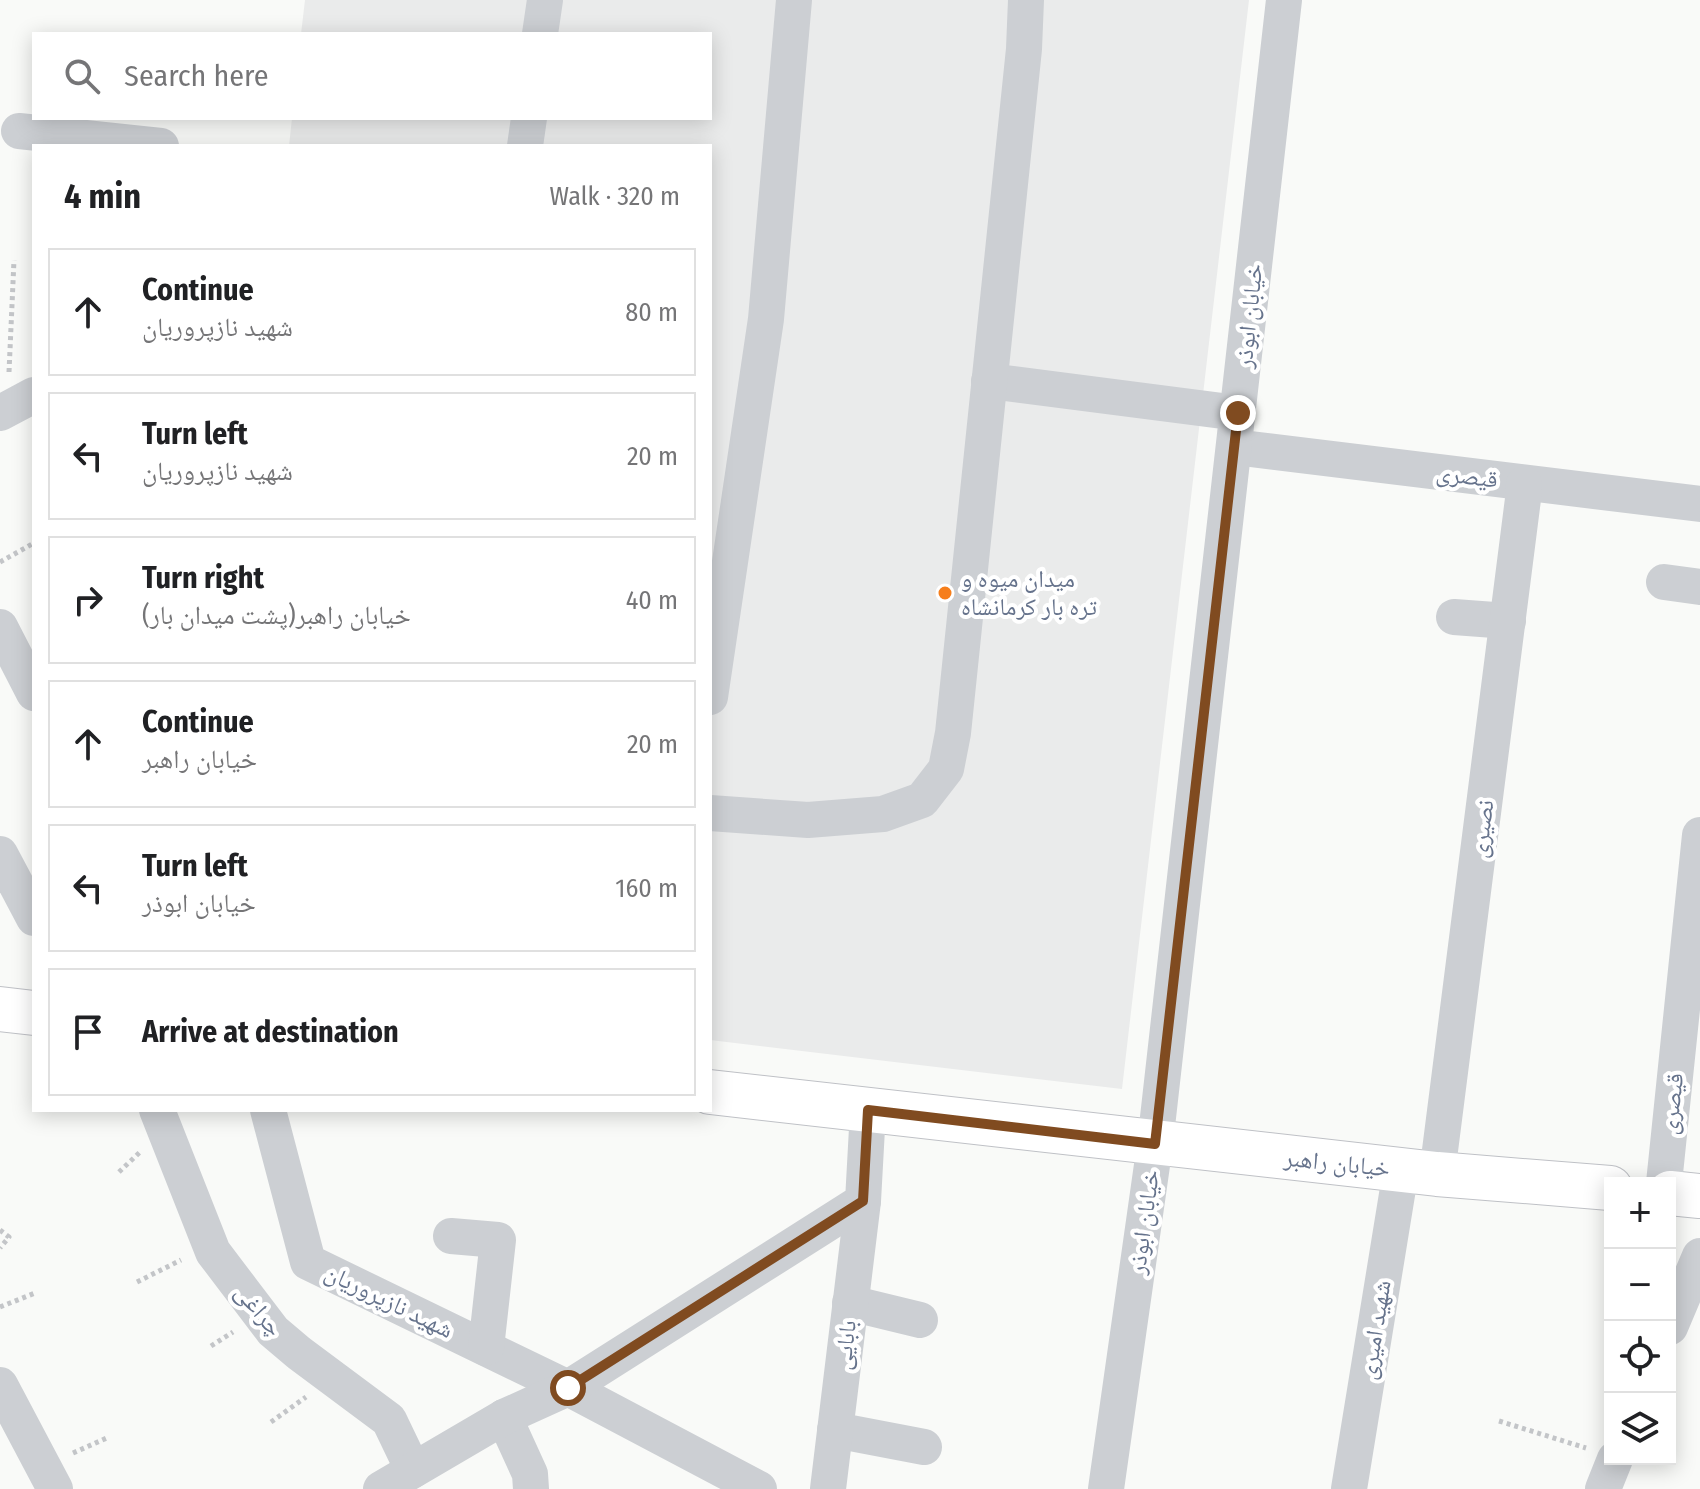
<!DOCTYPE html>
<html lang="en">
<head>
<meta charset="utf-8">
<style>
	:root { --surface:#fff; --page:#f2f2f2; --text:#202124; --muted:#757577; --line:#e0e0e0 }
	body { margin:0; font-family:"Fira Sans Condensed","Noto Naskh Arabic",sans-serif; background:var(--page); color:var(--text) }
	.controls { position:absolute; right:24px; bottom:24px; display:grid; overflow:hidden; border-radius:0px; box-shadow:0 4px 20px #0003 }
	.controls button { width:72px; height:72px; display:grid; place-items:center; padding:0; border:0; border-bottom:2px solid var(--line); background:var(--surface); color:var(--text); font:40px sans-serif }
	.stop { position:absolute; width:24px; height:24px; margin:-18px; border:6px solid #804b20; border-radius:50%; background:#fff }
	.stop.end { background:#804b20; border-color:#fff; box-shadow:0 2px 8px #0008 }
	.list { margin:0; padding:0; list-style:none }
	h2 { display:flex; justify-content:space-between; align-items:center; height:104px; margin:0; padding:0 32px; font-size:34px }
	h2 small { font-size:26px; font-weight:400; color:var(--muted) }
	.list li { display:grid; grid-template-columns:52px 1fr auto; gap:24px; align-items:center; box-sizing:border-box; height:128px; margin:0 16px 16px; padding:0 16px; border:2px solid var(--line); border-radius:0px }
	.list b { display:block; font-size:30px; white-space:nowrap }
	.list p { margin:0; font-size:26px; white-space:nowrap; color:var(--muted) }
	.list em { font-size:26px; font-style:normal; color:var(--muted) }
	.icon { flex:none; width:44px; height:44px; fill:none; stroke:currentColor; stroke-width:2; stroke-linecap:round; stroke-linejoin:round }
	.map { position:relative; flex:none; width:1700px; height:1489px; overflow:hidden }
	.search { position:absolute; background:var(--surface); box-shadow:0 4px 20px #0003; left:32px; top:32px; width:680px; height:88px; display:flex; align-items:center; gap:20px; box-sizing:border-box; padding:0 28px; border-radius:0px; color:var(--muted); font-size:30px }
	.panel { position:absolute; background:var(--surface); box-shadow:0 4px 20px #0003; left:32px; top:144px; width:680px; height:968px; border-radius:0px }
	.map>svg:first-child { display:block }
</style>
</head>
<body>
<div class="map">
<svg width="1700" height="1489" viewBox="0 0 1700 1489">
	<rect width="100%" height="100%" fill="#f9faf8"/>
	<path fill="#eaebeb" d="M305 0H1249L1122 1089 710 1040V146H289L292 118H710V34H301Z"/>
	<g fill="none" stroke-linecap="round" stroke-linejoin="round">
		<defs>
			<g id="major">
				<path d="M0 1009 34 1013"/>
				<path d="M710 1092 1437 1174 1610 1188"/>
				<path d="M1670 1193 1700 1196"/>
			</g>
		</defs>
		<use href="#major" stroke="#bfc1c6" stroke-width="46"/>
		<g stroke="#c3c5c8" stroke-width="5" stroke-dasharray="4 4" stroke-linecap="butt">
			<path d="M9 372 14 260"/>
			<path d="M0 562 34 543"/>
			<path d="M119 1172 140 1152"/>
			<path d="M0 1230 9 1237 0 1248"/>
			<path d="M137 1282 181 1260"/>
			<path d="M0 1307 35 1293"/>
			<path d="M211 1346 233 1332"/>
			<path d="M1499 1421 1586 1448"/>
			<path d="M271 1422 306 1397"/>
			<path d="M73 1453 109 1437"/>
		</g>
		<g stroke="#cccfd3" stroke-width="36">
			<path d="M540 34 545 0"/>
			<path d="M19 131 161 146"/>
			<path d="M525 146 529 118"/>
			<path d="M989 381 1238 413"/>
			<path d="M0 413 34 395"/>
			<path d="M1234 447 1700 504"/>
			<path d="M1664 582 1700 587"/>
			<path d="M1454 617 1508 621"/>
			<path d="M0 627 34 693"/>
			<path d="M710 697 766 319 794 0"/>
			<path d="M710 813 808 820 883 814 922 800 946 769 953 733 1024 49 1026 0"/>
			<path d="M0 854 34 918"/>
			<path d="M157 1110 213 1252 273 1331 299 1353 389 1420 413 1470"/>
			<path d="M268 1110 308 1262 568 1388 759 1489"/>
			<path d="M1437 1174 1523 499 1524 484"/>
			<path d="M1664 1183 1700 835"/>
			<path d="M451 1236 498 1240 486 1348"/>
			<path d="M850 1303 920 1320"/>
			<path d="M1670 1327 1700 1256"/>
			<path d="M0 1385 55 1489"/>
			<path d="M504 1417 530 1474 531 1489"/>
			<path d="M835 1430 924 1447"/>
			<path d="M381 1489 504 1417 568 1388 863 1201 868 1110"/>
			<path d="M828 1489 863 1201"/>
			<path d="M1106 1489 1155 1144 1284 0"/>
			<path d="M1349 1489 1401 1170"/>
			<path d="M1603 1489 1615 1459"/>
		</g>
		<use href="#major" stroke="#fff" stroke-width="44"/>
	</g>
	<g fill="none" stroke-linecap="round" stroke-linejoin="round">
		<path stroke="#804b20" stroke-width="10" d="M568 1388 863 1201 868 1110 1155 1144 1238 413"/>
	</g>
	<circle fill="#f67e1b" stroke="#fff" stroke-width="3" cx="945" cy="593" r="8"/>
	<g text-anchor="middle" stroke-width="8" stroke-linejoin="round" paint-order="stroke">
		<g font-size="24" fill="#66738c" stroke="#fff">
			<text transform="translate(1249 316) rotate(-84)" y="8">خیابان ابوذر</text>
			<text transform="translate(1467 476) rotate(7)" y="8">قیصری</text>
			<text transform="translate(1482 829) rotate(-83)" y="8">نصیری</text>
			<text transform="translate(1672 1104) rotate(-84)" y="8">قیصری</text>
			<text transform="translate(1337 1163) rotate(6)" y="8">خیابان راهبر</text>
			<text transform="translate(1144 1222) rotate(-82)" y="8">خیابان ابوذر</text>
			<text transform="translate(389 1301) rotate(26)" y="8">شهید نازپروریان</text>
			<text transform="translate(259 1310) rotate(50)" y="8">چراغی</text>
			<text transform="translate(1375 1330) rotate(-81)" y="8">شهید امیری</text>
			<text transform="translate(845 1345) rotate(-83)" y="8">بابایی</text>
		</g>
		<g font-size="24" fill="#66738c" stroke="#fff" text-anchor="start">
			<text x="961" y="587">میدان میوه و<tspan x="961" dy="28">تره بار کرمانشاه</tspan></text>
		</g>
	</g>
</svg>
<div class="controls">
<button>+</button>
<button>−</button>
<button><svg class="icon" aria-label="locate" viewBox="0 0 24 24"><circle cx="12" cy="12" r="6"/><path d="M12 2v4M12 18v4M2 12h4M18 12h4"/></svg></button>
<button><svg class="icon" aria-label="layers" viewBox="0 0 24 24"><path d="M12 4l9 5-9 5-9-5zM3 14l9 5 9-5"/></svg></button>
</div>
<div class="stop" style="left:568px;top:1388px"></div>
<div class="stop end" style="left:1238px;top:413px"></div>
<div class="search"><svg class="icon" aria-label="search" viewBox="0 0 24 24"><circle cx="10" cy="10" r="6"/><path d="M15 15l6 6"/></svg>Search here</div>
<section class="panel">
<h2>4 min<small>Walk · 320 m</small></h2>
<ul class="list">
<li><svg class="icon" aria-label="ahead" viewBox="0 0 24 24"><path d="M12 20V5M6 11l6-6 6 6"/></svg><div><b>Continue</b><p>شهید نازپروریان</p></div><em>80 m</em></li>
<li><svg class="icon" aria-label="left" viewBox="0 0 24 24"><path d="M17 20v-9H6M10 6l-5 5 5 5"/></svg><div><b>Turn left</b><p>شهید نازپروریان</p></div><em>20 m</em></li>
<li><svg class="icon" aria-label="right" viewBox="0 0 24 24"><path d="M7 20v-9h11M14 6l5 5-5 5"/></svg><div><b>Turn right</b><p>خیابان راهبر(پشت میدان بار)</p></div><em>40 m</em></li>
<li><svg class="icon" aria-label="ahead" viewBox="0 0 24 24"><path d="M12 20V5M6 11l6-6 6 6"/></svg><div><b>Continue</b><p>خیابان راهبر</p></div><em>20 m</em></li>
<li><svg class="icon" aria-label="left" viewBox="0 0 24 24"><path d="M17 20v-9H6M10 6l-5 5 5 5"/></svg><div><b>Turn left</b><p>خیابان ابوذر</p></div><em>160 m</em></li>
<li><svg class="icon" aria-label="arrive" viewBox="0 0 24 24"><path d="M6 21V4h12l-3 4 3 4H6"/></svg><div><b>Arrive at destination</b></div></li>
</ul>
</section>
</div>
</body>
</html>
